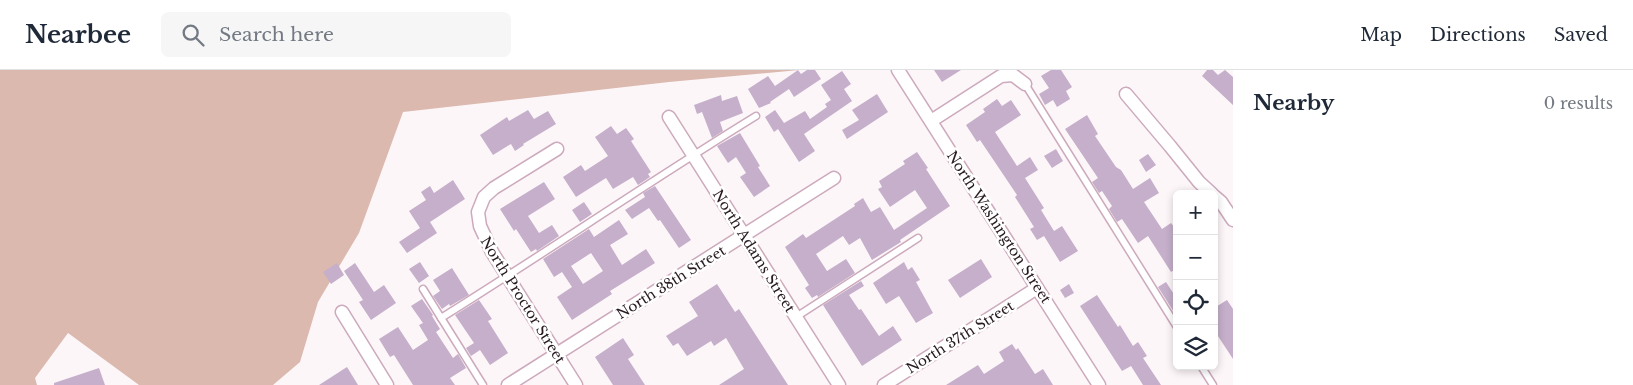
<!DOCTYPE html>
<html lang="en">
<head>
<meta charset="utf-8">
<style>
	:root { --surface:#fff; --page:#f6f6f7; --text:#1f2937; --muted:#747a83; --line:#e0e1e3 }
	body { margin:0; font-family:"Libre Baskerville",serif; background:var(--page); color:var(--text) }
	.controls { position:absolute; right:15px; bottom:15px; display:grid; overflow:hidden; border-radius:8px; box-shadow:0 2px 8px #0003 }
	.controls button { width:45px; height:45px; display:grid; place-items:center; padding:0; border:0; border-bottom:1px solid var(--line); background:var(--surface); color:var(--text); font:25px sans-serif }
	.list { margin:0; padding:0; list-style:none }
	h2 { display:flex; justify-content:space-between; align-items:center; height:65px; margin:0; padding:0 20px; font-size:21px }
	h2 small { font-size:16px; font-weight:400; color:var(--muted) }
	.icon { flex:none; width:28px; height:28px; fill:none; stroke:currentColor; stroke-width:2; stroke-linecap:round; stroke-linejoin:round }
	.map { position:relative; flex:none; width:1233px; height:315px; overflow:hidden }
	header { display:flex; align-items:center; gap:30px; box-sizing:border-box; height:70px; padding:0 25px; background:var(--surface); border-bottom:1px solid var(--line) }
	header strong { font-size:24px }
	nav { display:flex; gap:28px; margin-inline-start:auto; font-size:18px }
	.search { width:350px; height:45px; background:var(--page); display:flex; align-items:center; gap:12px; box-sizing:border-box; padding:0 18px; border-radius:8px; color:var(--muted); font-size:19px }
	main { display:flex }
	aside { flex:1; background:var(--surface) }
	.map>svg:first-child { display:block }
</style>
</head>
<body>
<header>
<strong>Nearbee</strong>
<div class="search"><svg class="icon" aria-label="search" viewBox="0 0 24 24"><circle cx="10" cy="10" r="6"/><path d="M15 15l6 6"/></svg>Search here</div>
<nav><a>Map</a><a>Directions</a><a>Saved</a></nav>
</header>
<main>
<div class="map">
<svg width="1233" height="315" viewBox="0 0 1233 315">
	<rect width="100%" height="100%" fill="#fdf6f9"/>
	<path fill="#dbb9af" d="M0 0H799L669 12 403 42 359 163 318 232 300 292 273 315H139L68 263 35 308 37 315H0Z"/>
	<g fill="#c5afcb" fill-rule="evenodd">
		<path d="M798 0 801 4 807 0H815L821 9 794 27 789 19 770 32 771 33 759 38 748 19 768 6 775 16Z"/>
		<path d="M934 0H961L942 12Z"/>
		<path d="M1051 0H1061L1072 17 1066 21 1070 29 1057 37 1053 30 1045 35 1039 24 1049 18 1041 6Z"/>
		<path d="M1207 0H1213L1218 5 1225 0 1233 7V35L1202 6Z"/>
		<path d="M842 1 851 14 844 19 852 31 804 64 815 81 799 92 778 59 774 62 765 47 775 40 784 53 805 41 810 49 827 37 825 34 831 30 821 15Z"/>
		<path d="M877 24 888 42 847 69 842 60 859 50 852 40Z"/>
		<path d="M721 25 722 31 737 26 743 43 720 52 723 61 712 68 702 42 697 44 694 35Z"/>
		<path d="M997 29 1002 36 1011 30 1021 45 995 62 1017 96 1030 87 1038 100 1025 108 1044 138 1041 140 1054 161 1062 156 1078 181 1060 192 1044 166 1037 170 1030 159 1034 157 1015 127 1017 125 980 70 977 72 966 55 985 42 983 39Z"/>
		<path d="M528 40 534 49 548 41 556 54 523 74 524 75 515 81 511 74 493 85 480 65 507 47 509 51Z"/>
		<path d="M1087 45 1098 64 1095 66 1116 97 1121 100 1133 119 1150 108 1159 123 1144 132 1162 159 1171 153 1177 161V198L1171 202 1148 166 1138 173 1122 149 1117 152 1109 139 1112 136 1102 121 1099 123 1092 112 1098 108 1065 59Z"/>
		<path d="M611 56 617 64 626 58 634 69 631 71 651 102 648 104 650 107 638 115 633 107 613 119 606 108 576 127 563 107 581 95 585 101 608 86 595 67Z"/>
		<path d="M740 63 760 96 758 97 770 116 754 127 740 107 746 103 736 87 728 93 717 76Z"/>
		<path d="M1056 79 1063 91 1052 98 1044 86Z"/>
		<path d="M917 82 928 98 926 99 950 136 900 170 901 172 872 190 860 168 849 175 843 166 816 184 827 201 846 189 855 203 818 227 817 225 812 228 805 218 809 215 785 177 803 164 806 168 855 136 854 134 863 128 871 142 880 137 894 160 927 138 915 120 890 137 878 119 882 117 879 111 905 94 903 91Z"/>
		<path d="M1148 84 1156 95 1146 102 1139 90Z"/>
		<path d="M453 110 465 129 430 152 437 163 407 183 399 172 420 158 409 141 426 130 421 122 430 116 434 123Z"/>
		<path d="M544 112 555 129 528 146 539 163 552 155 559 166 537 181 536 179 531 182 516 159 514 161 500 139Z"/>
		<path d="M655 116 691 170 679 178 660 150 658 151 649 138 632 149 625 140 645 127 643 123Z"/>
		<path d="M584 132 592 144 580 152 572 140Z"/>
		<path d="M619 150 628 164 610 175 622 195 646 179 655 193 610 221 612 224 572 250 557 227 572 217 562 202 554 207 543 189 589 159 594 167ZM591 183 603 201 583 214 571 196Z"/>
		<path d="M981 189 992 207 960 228 948 210Z"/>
		<path d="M420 192 429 206 419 213 409 199Z"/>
		<path d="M904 192 908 200 912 197 920 210 916 212 933 243 916 253 899 226 886 234 873 213Z"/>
		<path d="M337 193 344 205 331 214 323 202Z"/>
		<path d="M355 193 374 222 384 215 396 233 371 250 359 232 363 230 344 201Z"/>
		<path d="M452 198 469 225 450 236 449 234 442 239 433 226 440 221 433 210Z"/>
		<path d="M861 211 864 216 849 225 859 240 861 239 879 266 893 256 902 270 862 296 823 235Z"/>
		<path d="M1166 212 1177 229V247L1158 217Z"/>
		<path d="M717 214 735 242 739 239 788 315H719L744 299 726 268 714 276 711 271 687 286 678 273 673 276 666 266 698 246 689 232Z"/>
		<path d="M1069 214 1074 223 1065 228 1060 220Z"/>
		<path d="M1097 225 1118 257 1120 255 1133 276 1138 272 1147 286 1143 288 1161 315H1143L1131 296 1122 301 1080 236Z"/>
		<path d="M422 229 433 245 432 246 440 259 436 262 453 288 458 284 466 298 450 308 455 315H413L394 285 390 287 379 269 398 257 413 280 428 270 419 255 423 253 411 236Z"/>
		<path d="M479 230 492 249 488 251 508 283 490 295 480 280 471 286 466 278 474 273 455 245Z"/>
		<path d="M1227 230 1233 239V289L1214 260V238Z"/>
		<path d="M623 268 634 285 628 289 645 315H613L595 287Z"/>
		<path d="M1012 274 1016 280 1018 278 1035 304 1043 299 1053 315H946L978 295 984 304 1004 291 999 282Z"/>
		<path d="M347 297 358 315H319Z"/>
		<path d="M99 298 105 315H54V313Z"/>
	</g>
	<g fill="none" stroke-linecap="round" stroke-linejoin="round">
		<defs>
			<g id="lane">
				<path d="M1025 14 1177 257"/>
				<path d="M423 219 483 315"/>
				<path d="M796 247 918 168"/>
				<path d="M441 248C547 182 650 111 756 46"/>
				<path d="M1201 296 1213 315"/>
			</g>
			<g id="street">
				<path d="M898 0 1099 315"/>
				<path d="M1126 24 1170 76 1199 112 1212 124"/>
				<path d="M669 47 839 315"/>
				<path d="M931 51 1001 6 1013 5 1025 14"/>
				<path d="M557 79 494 118 484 127 478 142 480 156 492 182 576 315"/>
				<path d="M1214 126 1221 132 1233 150"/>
				<path d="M342 242 387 315"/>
				<path d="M508 315 834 108"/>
				<path d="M884 315 1037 218"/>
			</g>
		</defs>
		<use href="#lane" stroke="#ccaabc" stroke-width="9"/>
		<use href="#street" stroke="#ccaabc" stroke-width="15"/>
		<use href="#lane" stroke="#fff" stroke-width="6"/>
		<use href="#street" stroke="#fff" stroke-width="12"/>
	</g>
	<g text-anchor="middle" stroke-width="5" stroke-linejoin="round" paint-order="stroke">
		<g font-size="14" fill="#271a21" stroke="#fff">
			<text transform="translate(999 157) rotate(57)" y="5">North Washington Street</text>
			<text transform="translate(754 181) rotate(58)" y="5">North Adams Street</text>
			<text transform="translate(671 212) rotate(-32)" y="5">North 38th Street</text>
			<text transform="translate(523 230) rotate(58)" y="5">North Proctor Street</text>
			<text transform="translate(960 267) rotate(-32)" y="5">North 37th Street</text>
		</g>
	</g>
</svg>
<div class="controls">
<button>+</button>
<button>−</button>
<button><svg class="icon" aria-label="locate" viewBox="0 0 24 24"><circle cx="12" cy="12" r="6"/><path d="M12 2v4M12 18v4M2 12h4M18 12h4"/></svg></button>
<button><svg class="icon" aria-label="layers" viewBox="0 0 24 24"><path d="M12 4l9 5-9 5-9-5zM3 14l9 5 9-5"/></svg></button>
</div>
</div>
<aside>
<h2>Nearby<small>0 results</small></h2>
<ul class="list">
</ul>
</aside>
</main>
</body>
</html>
